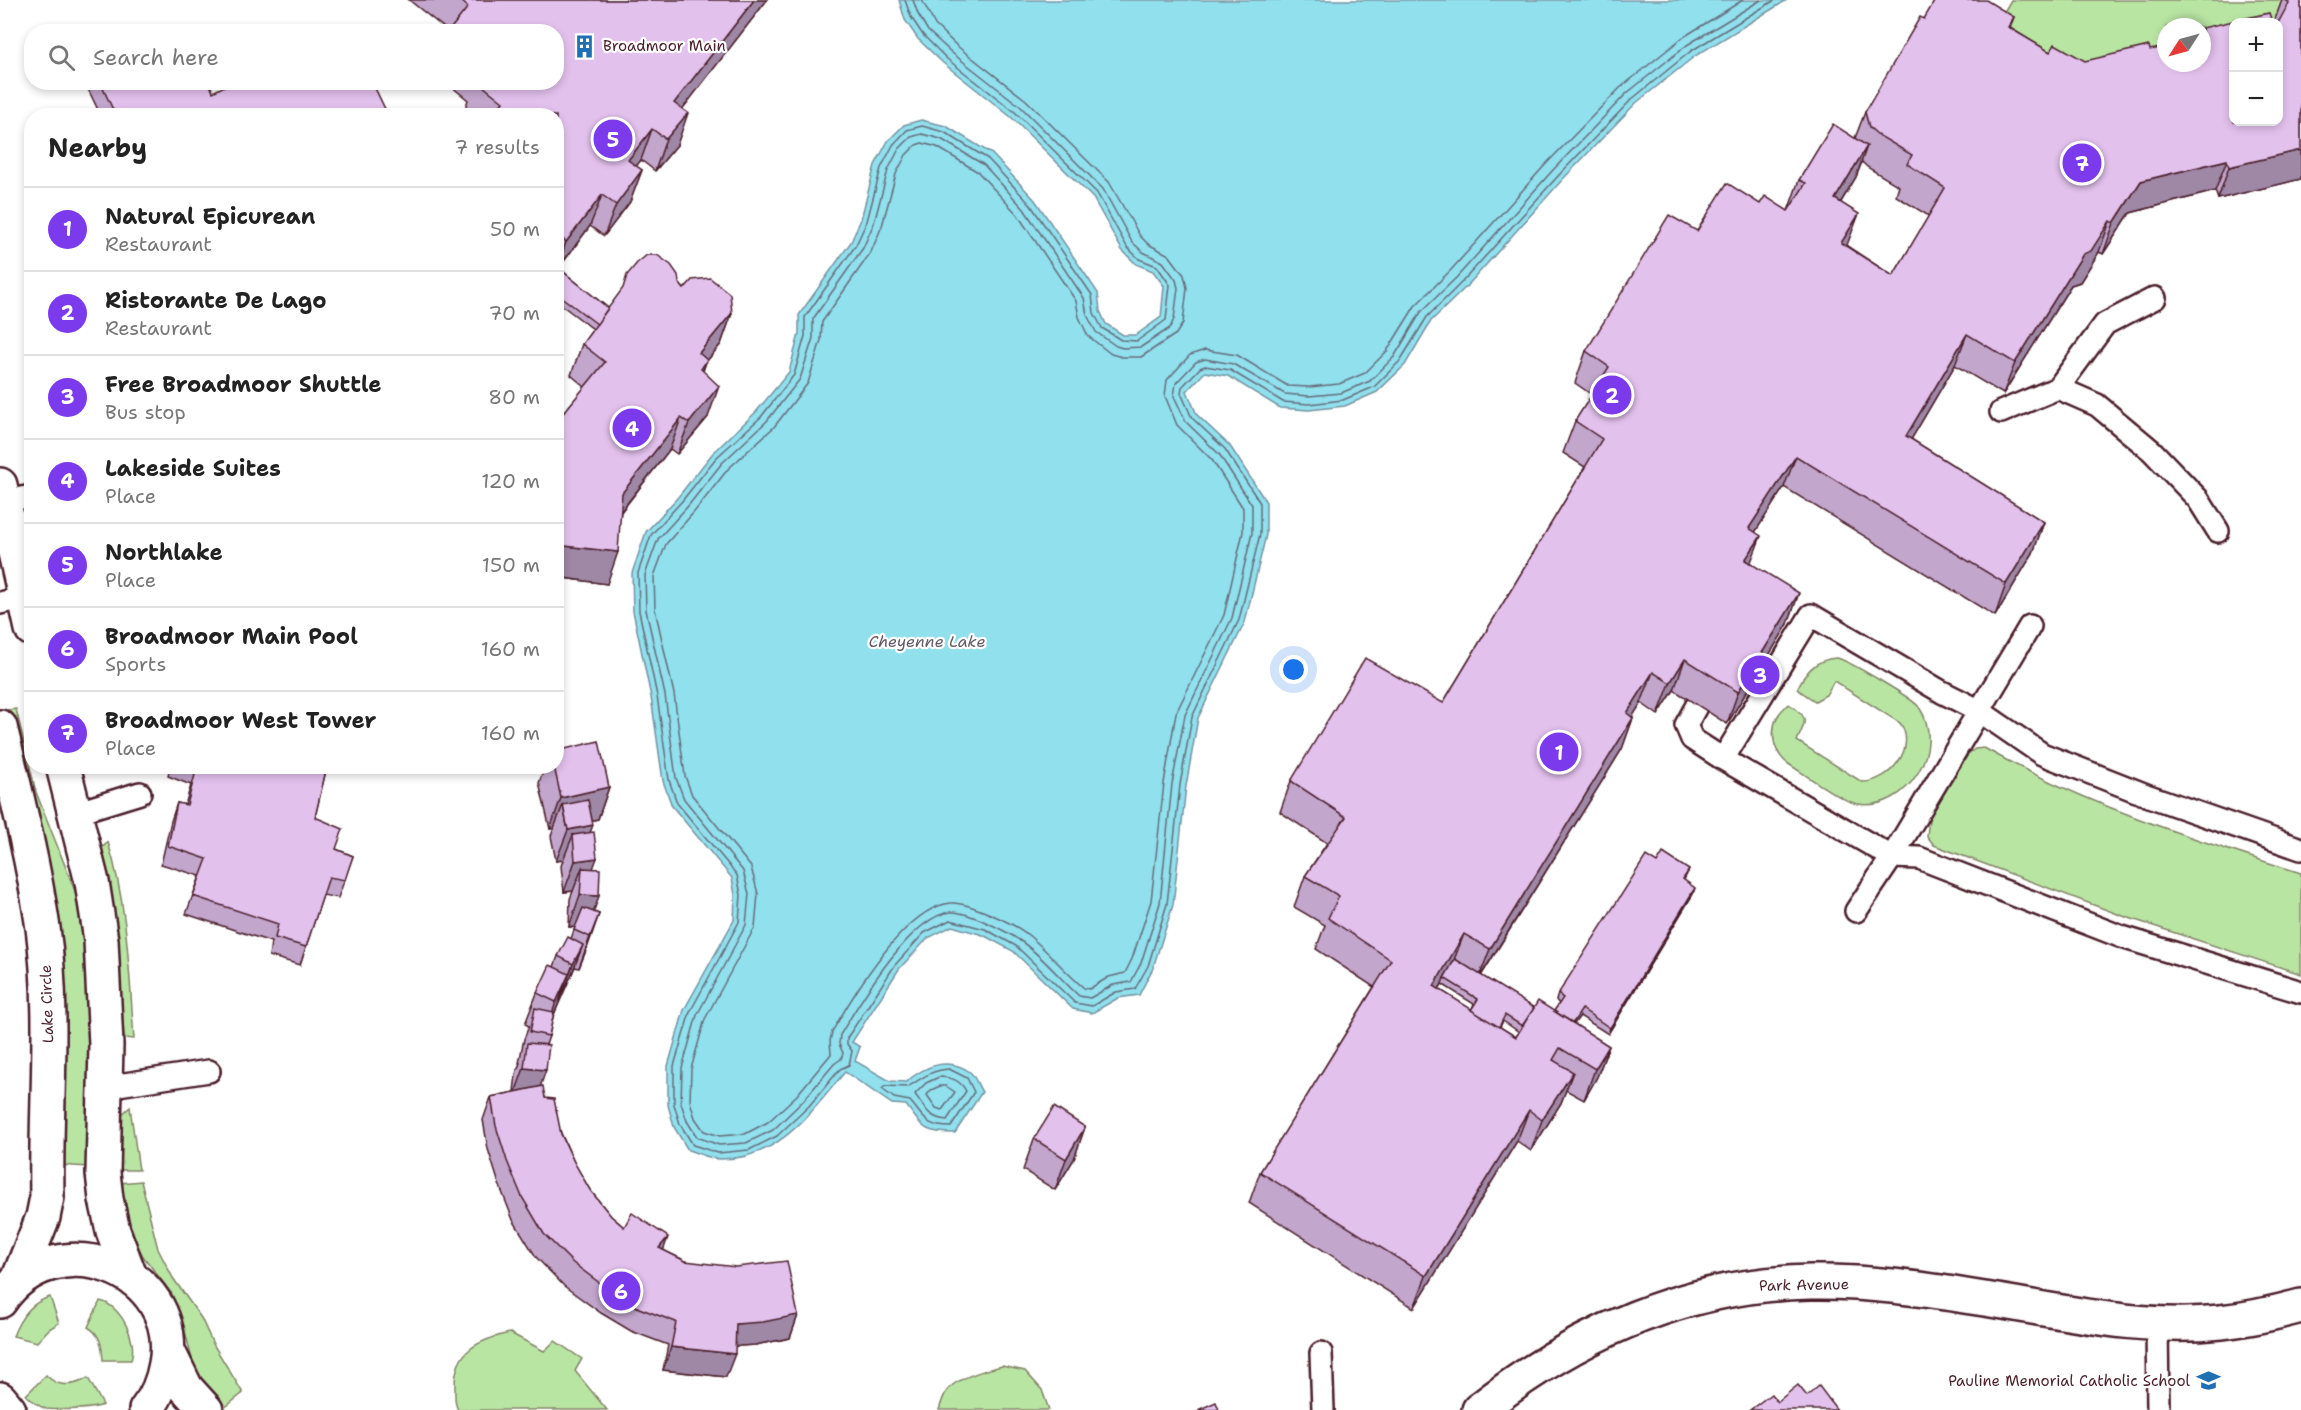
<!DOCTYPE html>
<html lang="en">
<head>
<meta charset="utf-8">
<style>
	:root { --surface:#fff; --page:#f2f2f2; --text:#222; --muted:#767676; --line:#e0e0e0; --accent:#7c3aed }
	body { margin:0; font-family:"Shantell Sans",sans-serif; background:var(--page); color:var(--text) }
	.controls { position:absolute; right:18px; top:18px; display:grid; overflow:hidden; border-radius:12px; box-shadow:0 3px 9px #0003 }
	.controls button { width:54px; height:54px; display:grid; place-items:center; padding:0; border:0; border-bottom:2px solid var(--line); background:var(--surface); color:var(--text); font:30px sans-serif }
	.compass { position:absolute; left:2157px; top:18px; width:54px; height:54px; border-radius:50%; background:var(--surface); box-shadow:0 3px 9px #0003; rotate:234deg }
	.you { position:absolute; left:1294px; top:670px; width:21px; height:21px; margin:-15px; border:4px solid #fff; border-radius:50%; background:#1a73e8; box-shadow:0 0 0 9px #1a73e833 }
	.badge { display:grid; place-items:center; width:39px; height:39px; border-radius:50%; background:var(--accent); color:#fff; font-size:20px; font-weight:700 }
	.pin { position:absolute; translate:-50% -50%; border:3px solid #fff; box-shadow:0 2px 6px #0006 }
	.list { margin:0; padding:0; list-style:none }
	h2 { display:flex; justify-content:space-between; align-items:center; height:78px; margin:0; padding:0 24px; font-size:26px }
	h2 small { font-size:20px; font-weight:400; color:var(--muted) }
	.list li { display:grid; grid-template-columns:39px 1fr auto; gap:18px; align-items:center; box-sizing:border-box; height:84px; padding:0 24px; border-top:2px solid var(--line) }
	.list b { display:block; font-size:22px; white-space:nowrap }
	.list p { margin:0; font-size:20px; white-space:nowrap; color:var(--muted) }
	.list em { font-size:20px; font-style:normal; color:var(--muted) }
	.icon { flex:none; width:33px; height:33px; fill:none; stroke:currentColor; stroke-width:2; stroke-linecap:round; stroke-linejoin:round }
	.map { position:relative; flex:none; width:2301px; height:1410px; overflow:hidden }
	.search { position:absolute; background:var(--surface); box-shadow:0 3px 9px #0003; left:24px; top:24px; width:540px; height:66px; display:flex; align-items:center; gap:15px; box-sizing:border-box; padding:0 21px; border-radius:24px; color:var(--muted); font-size:22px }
	.panel { position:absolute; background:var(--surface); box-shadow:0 3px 9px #0003; left:24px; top:108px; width:540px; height:666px; border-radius:24px }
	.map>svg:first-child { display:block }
</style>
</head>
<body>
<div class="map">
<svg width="2301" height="1410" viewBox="0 0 2301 1410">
	<rect width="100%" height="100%" fill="#fff"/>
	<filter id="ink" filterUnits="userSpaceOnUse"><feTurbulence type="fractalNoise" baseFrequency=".0167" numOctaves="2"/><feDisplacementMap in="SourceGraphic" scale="12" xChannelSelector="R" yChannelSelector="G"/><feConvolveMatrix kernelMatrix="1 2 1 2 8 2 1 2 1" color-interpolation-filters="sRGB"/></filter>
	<g filter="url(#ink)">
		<g fill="#b9e5a3" stroke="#828267" stroke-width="1.5">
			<path d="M2011 0H2289L2275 22H2234L2202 57V27H2166V63L2073 92 1995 27Z"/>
			<path d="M1837 658C1849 661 1912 698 1919 707 1947 748 1907 812 1858 804 1842 802 1803 773 1787 763 1769 747 1768 719 1789 704 1810 718 1806 720 1797 741L1862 782C1889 783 1918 748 1900 723L1834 681 1826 695 1815 701 1797 689C1806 671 1816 659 1837 658Z"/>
			<path d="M16 709 36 792 77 896C94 986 87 1077 88 1167L60 1165 34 820 7 710Z"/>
			<path d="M1984 748C2084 804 2192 839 2301 873V974L2123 916 1934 845 1927 836 1929 818 1969 753 1975 749Z"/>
			<path d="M108 842C128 907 129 972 134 1039L124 1038 116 928 102 848Z"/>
			<path d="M130 1107 139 1170H120V1116Z"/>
			<path d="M141 1181 158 1249 173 1278 201 1318 213 1344 243 1393 223 1409 212 1398 193 1363 183 1323 172 1294 143 1256 135 1240 124 1207 120 1183Z"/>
			<path d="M50 1297 59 1323 49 1329 37 1342 13 1336C20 1318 31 1302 50 1297Z"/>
			<path d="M100 1301C121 1305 138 1341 131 1360H103C102 1346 101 1335 88 1327Z"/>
			<path d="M510 1333 544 1351 555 1341 582 1359 575 1371 607 1410H458C454 1403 455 1395 455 1387 454 1350 479 1340 510 1333Z"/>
			<path d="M1002 1366 1025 1371 1042 1390 1049 1410H939C941 1404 943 1397 946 1392 955 1378 987 1369 1002 1366Z"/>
			<path d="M46 1375C59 1389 74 1386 88 1378L103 1405C92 1410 58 1410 46 1409 38 1406 32 1401 26 1395Z"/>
		</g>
		<path fill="#90e0ee" stroke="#7493a0" stroke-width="1.5" d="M899 0H1787L1695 56 1636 103 1563 179 1467 286 1431 321 1405 365 1377 392 1345 406 1309 410 1280 408 1228 376 1205 372 1187 391 1197 415 1230 446 1266 502V535L1245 622 1198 718 1186 786 1173 905 1153 968 1139 995 1118 998 1092 1013 1073 1009 1013 951 983 935 952 926 928 938 899 969 852 1042 860 1047 855 1061 890 1081 906 1082C925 1066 947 1056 970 1072 975 1076 978 1086 982 1092L955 1133C924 1133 924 1129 906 1105L892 1104 845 1072C810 1113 779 1160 720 1159 710 1159 698 1153 688 1150L674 1127 668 1105V1066L684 1010 734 920 735 895 732 878 672 806 663 781 651 697 633 611 632 573 646 532 678 497 712 454 756 412 789 372 799 334V315L851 242 861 219 875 165 888 141 904 125 921 120 946 126 992 154 1035 200 1098 293 1100 311 1106 324 1123 335H1136L1161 317 1164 286 1153 271 1136 264 1122 250 1093 198 1011 117 943 63 918 39 905 20Z"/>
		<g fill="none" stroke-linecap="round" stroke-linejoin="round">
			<g stroke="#666c79" stroke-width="1.5">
				<path d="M905 0 911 17 923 35 947 59 1015 112 1097 193 1127 247 1139 259 1157 266 1170 285 1166 320 1137 341 1121 340 1102 328 1094 313 1092 295 1030 204 988 159 944 132 922 126 907 130 893 145 881 168 867 221 856 245 805 317V336L794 375 761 417 716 458 682 501 651 535 638 573 639 611 657 696 669 780 677 803 737 875 741 895 739 922 690 1012 674 1066V1104L680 1124 693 1145 718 1153 749 1150 777 1136 809 1106 840 1069 849 1065 852 1051 847 1044V1038L895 965 924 933 950 920 985 929 1016 946 1075 1003 1092 1006 1116 992 1135 989 1148 966 1167 904 1180 785 1192 717 1239 620 1260 534V503L1225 449 1192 418 1181 393 1182 387 1200 368 1205 366 1230 370 1283 402 1309 404 1343 400 1374 387 1400 361 1427 317 1462 282 1559 175 1632 99 1691 51 1775 0"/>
				<path d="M913 0 918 14 928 31 952 53 1020 106 1103 189 1132 242 1143 252 1163 262 1176 280 1178 288 1174 319 1170 328 1141 347 1123 348 1116 346 1096 332 1087 315 1084 298 1024 209 984 165 941 139 922 134 911 137 899 149 888 170 874 223 863 248 813 319V338L800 379 766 422 722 463 688 506 658 539 645 575 646 610 665 695 676 778 684 799 743 871 749 894 746 925 697 1015 682 1068 681 1103 687 1121 697 1137 719 1145 746 1143 773 1130 803 1101 834 1064 841 1059 843 1053 839 1044 840 1035C860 1002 910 916 951 912 967 911 1006 931 1019 940 1041 954 1060 979 1079 996L1090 998 1113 985 1131 982 1141 963 1160 903 1172 784 1185 715 1232 618 1252 533V505L1219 454 1186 422 1174 396 1176 383 1196 362 1205 359 1233 364 1285 394 1309 396 1341 393 1370 381 1394 357 1421 312 1457 277 1553 170 1627 93 1687 45 1761 0"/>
				<path d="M922 0 935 25 957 46 1026 100 1109 182 1140 236 1148 244 1169 255 1184 275 1187 288 1183 323 1176 334 1141 357H1122L1111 354 1088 336 1079 317 1076 301 1017 214 978 172 937 147 922 143 916 145 906 155 896 174 882 226 871 252 822 322 821 340 808 383 774 427 728 469 695 511 666 544 654 576 655 609 674 694 685 776 692 795 751 867 758 894 755 927 705 1019 691 1069 690 1101 695 1118 704 1131 720 1136 745 1134 768 1122 797 1095 831 1054 830 1041 832 1032C853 995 905 907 951 903 968 902 1013 923 1027 934 1047 950 1064 971 1084 988L1089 989 1109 977 1125 973 1132 959 1151 901 1164 783 1176 713 1224 615 1243 532V508L1212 460 1177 425 1165 396 1167 380 1190 355 1205 350 1237 355 1288 386 1309 387 1339 384 1365 373 1387 351 1415 306 1451 270 1546 164 1620 88 1682 38 1743 0"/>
				<path d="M949 1069 967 1078 974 1092 951 1127C925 1127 925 1118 910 1101L894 1098 882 1089 885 1086 908 1087C922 1078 931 1070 949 1069Z"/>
				<path d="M939 1077C951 1077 960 1080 966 1091L947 1120C929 1119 924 1107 915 1094L926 1083Z"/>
				<path d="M940 1086H946L955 1092 942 1110 936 1108 927 1095 931 1090Z"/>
			</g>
			<defs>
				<g id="lane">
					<path d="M2058 388 2105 324 2155 298"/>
					<path d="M2001 412 2058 388 2097 405 2152 451 2198 499 2218 531"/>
					<path d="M4 501 32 496"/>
					<path d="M0 603 32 596"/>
					<path d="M1697 705 1686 725 1692 739 1723 759"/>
					<path d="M75 813 140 793"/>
					<path d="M2301 849 2149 796 2042 754 1978 710 1942 692 1811 615 1723 759 1892 857 1919 858 2122 937 2301 992"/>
					<path d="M1856 911 1892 857 2030 626"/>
					<path d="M105 1087 209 1071"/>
					<path d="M2157 1324 2158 1410"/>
					<path d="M1321 1353 1323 1410"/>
				</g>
				<g id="secondary">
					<path d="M0 485 32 629"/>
					<path d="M0 727C16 793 33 860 43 928 55 1016 45 1108 47 1197L43 1217 18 1280"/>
					<path d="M63 766 92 882 101 940 106 1045 103 1173 106 1199 113 1231 130 1276"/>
					<path d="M0 1301C54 1221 183 1268 166 1364 163 1381 157 1397 146 1410"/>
					<path d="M168 1351 186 1388 206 1410"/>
					<path d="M0 1399 9 1410"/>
					<path d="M1479 1410C1575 1334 1687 1284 1811 1282 1867 1281 1923 1289 1978 1298 2058 1310 2140 1331 2221 1322 2248 1319 2275 1313 2301 1306"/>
				</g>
			</defs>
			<use href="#lane" stroke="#4a1f2b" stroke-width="26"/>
			<use href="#secondary" stroke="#4a1f2b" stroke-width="38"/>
			<use href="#lane" stroke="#fff" stroke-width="21"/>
			<use href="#secondary" stroke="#fff" stroke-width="33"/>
		</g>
		<g fill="#c3a6cc" stroke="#4a1f2b" stroke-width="1.5" fill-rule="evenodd">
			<path d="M409 0H767L682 109 677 145 655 171 641 160 636 166 642 170 630 202 604 236 590 226 559 268 608 308 679 283 684 289 732 313 721 344 706 362 703 371 708 417 677 454 670 449 621 512 607 584 556 577V422L585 387 571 375 582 344 593 329 556 301V116H469L464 111 468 100 446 82H556L448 31Z"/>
			<path d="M2282 0H2301V179L2218 199 2215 191 2130 213 2103 254 2099 252 2080 282 2071 285 2003 394 1955 365 1911 439 2044 522 2033 553 1995 616 1784 487 1755 532 1750 564 1788 624 1727 724 1674 690 1658 715 1641 703 1632 717 1633 718 1622 749 1481 976 1534 1008 1554 1011 1559 1004 1556 1000 1558 994 1657 863 1689 870 1684 880 1693 894 1608 1034 1580 1016 1574 1024 1609 1046 1597 1077 1584 1100 1566 1090 1561 1103 1531 1151 1517 1141 1414 1308 1249 1203 1260 1172 1374 987 1316 949 1325 925 1294 907 1305 876 1327 843 1280 812 1291 781 1443 703 1585 467 1563 453 1575 421 1592 395 1575 383 1586 351 1697 231 1760 204 1788 211 1799 180 1855 138 1865 112 1924 19 2014 17 2010 28 2050 52 2085 61 2150 50 2234 122 2278 22H2274ZM1862 162 1867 167 1899 186 1896 196 1929 216 1893 276 1847 246 1841 202 1856 177ZM1442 984 1474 1004 1471 1010 1439 989ZM1503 1021 1519 1032 1516 1037 1500 1027Z"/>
			<path d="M91 82H209L213 92 386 116H101L88 89Z"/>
			<path d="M170 766H327L315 817 336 849 353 856 338 898 323 895 300 965 269 956 271 942 186 914 200 876 161 864 171 821 177 803 185 805 191 785 168 776Z"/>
			<path d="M545 766H556L609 787 598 819 592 820 590 833 593 869V912L599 914 579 968 575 967 553 1017 549 1036 546 1045 540 1086 574 1162 590 1190 611 1216 624 1227 663 1250 798 1315 790 1338 755 1345 735 1346 726 1377 663 1370 668 1345 631 1331 601 1313 564 1286 536 1257 513 1220 499 1184 488 1149 483 1120 491 1097 514 1092 516 1074 520 1063H519L524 1039 529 1026 525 1024 537 993 554 967 558 956 571 939 575 927H569L570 899 573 891 564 892 561 866 563 860 556 861 551 836 554 828 550 829 539 783Z"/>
			<path d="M1085 1127 1074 1159 1055 1190 1023 1170 1034 1139Z"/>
		</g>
		<g fill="#9f87a6" stroke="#4a1f2b" stroke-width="1.5">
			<path d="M754 0H767L663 134 674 103Z"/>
			<path d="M688 113 677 145 655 171 666 139Z"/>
			<path d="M652 129 641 160 617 192 628 160Z"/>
			<path d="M1867 146 1856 177 1824 230 1835 199Z"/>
			<path d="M2301 150V179L2218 199 2229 167Z"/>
			<path d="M2227 160 2215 191 2130 213 2103 254 2114 223 2141 181Z"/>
			<path d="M642 170 630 202 604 236 616 205Z"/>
			<path d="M602 195 590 226 556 271 566 242Z"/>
			<path d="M1859 214 1847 245 1830 274 1841 243Z"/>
			<path d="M2110 221 2099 252 2080 282 2071 285 2003 394 2015 363 2083 254Z"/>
			<path d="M732 313 721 344 706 362 695 392 699 353Z"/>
			<path d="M1967 334 1955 365 1895 467 1906 436Z"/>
			<path d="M719 386 708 417 677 454 689 423Z"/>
			<path d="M681 418 670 449 610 525 622 493Z"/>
			<path d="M1796 456 1784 487 1738 559 1749 528Z"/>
			<path d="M2044 522 2033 553 1995 616 2006 584Z"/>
			<path d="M1761 536 1749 567 1745 560Z"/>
			<path d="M556 545 618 552 607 584 556 577Z"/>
			<path d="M1799 593 1788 624 1727 724 1738 692Z"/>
			<path d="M1685 659 1674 690 1658 715 1670 683Z"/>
			<path d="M1653 672 1641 703 1615 745 1627 713Z"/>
			<path d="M1633 718 1622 749 1478 980 1490 949Z"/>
			<path d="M609 787 598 819 567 826 563 805 554 828 550 829 561 798Z"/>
			<path d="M593 825 581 857 573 835 563 860 556 861 568 830Z"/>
			<path d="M597 858 585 890 582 868 573 891 564 892 575 861Z"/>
			<path d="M1695 888 1693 894 1608 1034 1610 1028Z"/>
			<path d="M580 895 599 896 588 928 569 927Z"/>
			<path d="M599 914 588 946 579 968 590 937Z"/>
			<path d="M1464 934 1452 965 1444 978 1442 984 1422 1018 1434 986Z"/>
			<path d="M583 945 571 976 562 993 558 1005 545 1034 556 1002 568 978 573 964Z"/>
			<path d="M1609 1046 1597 1077 1584 1100 1595 1069Z"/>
			<path d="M524 1068 546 1070 535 1102 513 1099Z"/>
			<path d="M1573 1072 1561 1103 1531 1151 1542 1120Z"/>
			<path d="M1529 1110 1517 1141 1414 1308 1426 1276Z"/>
			<path d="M1085 1127 1074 1159 1055 1190 1066 1159Z"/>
			<path d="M668 1237 660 1260 659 1248Z"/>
			<path d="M798 1315 790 1338 755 1345 727 1347 736 1324Z"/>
			<path d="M671 1347 735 1354 726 1377 663 1370Z"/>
		</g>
		<g fill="#e3c1ed" stroke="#4a1f2b" stroke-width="1.5">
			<path d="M460 0H754L674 103 688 113 666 139 652 129 628 160 642 170 616 205 602 195 566 242 560 236 556 240V116H492L503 102 478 82H556V32H448L468 7Z"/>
			<path d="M1935 0H1986L2014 17 2008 27 2050 52 2055 44 2085 61 2149 46 2150 50 2166 47V63H2202V28L2269 13 2272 22H2234V122H2278V23L2289 3 2286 0H2301V150L2229 167 2227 160 2141 181 2114 223 2110 221 2091 251 2083 254 2015 363 1967 334 1906 436 2044 522 2006 584 1796 456 1749 528 1761 536 1745 560 1799 593 1738 692 1685 659 1670 683 1653 672 1627 713 1633 718 1490 949 1464 934 1434 986 1516 1037 1538 1001 1609 1046 1595 1069 1560 1048 1553 1060 1573 1072 1542 1120 1529 1110 1426 1276 1260 1172 1391 960 1328 918 1339 896 1305 876 1346 817 1291 781 1365 658 1443 703 1602 439 1575 421 1609 367 1586 351 1669 215 1697 231 1727 183 1760 204 1765 196 1788 211 1806 183 1799 180 1833 124 1867 146 1835 199 1859 214 1841 243 1893 276 1945 188 1907 164 1912 155 1878 135 1869 127 1865 112 1920 17 1924 19Z"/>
			<path d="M346 27 348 32H337Z"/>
			<path d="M100 82H209L213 92 232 82H372L387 113 381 116H116Z"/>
			<path d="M647 255H657L671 265 678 275 679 283 684 289 692 280 710 278 730 294 732 313 699 353 707 360 701 369 719 386 689 423 681 418 622 493 618 552 556 545V422L605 362 582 344 623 288 627 275 637 263Z"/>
			<path d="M556 266 608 308 597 324 556 293Z"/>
			<path d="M599 741 609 787 561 798 554 766H556V751Z"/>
			<path d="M195 766H327L315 817 343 829 336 849 353 856 345 880 329 877 306 947 275 938 278 924 193 896 207 859 168 846 177 803 187 805 197 767Z"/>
			<path d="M588 800 593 825 568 830 563 805Z"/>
			<path d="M594 832 597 858 575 861 573 835Z"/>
			<path d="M1663 853 1689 870 1683 879 1695 888 1610 1028 1582 1009 1573 1023 1554 1011 1563 998 1558 994 1646 856 1657 863Z"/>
			<path d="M582 868 600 869 599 896 580 895Z"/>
			<path d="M583 908 599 914 590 937 574 930Z"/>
			<path d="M568 937 583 945 573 964 558 956Z"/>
			<path d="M1455 959 1534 1008 1522 1026 1505 1015 1499 1027 1471 1010 1478 999 1444 978Z"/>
			<path d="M550 965 569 974 556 1002 537 993Z"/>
			<path d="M535 1008 554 1012 549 1036 530 1032Z"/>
			<path d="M527 1043 549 1045 546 1070 524 1068Z"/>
			<path d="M543 1086 545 1098 554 1099 561 1134 574 1162 590 1190 611 1216 624 1227 632 1213 668 1237 659 1248 685 1261 736 1267 787 1261 798 1315 763 1322 736 1324 735 1354 671 1347 676 1322 639 1308 609 1290 573 1263 544 1234 522 1197 507 1161 496 1126 491 1097Z"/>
			<path d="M1054 1107 1085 1127 1066 1159 1034 1139Z"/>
			<path d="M1798 1385 1807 1396 1819 1386 1837 1410H1750L1771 1394 1777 1402Z"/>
			<path d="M1216 1402 1219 1410H1198Z"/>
		</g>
	</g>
	<defs>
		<symbol id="building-bare" viewBox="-9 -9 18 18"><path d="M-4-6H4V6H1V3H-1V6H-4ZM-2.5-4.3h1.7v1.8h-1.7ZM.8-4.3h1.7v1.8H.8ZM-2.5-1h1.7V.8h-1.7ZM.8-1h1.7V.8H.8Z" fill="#1f6fb2" stroke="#fff" stroke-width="2.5" paint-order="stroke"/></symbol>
		<symbol id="school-bare" viewBox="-9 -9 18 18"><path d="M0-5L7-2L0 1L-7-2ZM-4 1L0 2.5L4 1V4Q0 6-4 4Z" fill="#1f6fb2" stroke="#fff" stroke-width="2.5" paint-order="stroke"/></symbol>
	</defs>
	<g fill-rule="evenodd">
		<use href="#building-bare" x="568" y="30" width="33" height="33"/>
		<use href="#school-bare" x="2192" y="1364" width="33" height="33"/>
	</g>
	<g text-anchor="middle" stroke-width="4.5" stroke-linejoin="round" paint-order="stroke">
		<g font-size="15" fill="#4a1f2b" stroke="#fff" text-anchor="start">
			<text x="603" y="51">Broadmoor Main</text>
			<text x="2190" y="1386" text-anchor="end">Pauline Memorial Catholic School</text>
		</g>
		<g font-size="15" fill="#4a1f2b" stroke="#fff">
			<text transform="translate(47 1004) rotate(-92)" y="5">Lake Circle</text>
			<text transform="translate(1804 1285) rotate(-1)" y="5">Park Avenue</text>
		</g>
		<g font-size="16" font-style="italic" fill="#5f5966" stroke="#fff">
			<text x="927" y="647">Cheyenne Lake</text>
		</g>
	</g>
</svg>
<div class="controls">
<button>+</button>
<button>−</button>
</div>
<svg class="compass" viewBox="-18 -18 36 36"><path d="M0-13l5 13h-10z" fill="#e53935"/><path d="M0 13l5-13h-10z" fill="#767676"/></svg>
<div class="you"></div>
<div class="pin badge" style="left:1559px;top:752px">1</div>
<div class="pin badge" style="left:1612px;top:395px">2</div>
<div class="pin badge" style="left:1760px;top:675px">3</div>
<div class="pin badge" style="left:632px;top:428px">4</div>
<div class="pin badge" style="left:613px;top:139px">5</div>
<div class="pin badge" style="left:621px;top:1291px">6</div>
<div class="pin badge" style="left:2082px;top:163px">7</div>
<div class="search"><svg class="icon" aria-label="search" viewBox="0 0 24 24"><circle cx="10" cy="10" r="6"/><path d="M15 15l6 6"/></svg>Search here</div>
<section class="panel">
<h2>Nearby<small>7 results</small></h2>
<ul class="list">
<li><span class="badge">1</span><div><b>Natural Epicurean</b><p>Restaurant</p></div><em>50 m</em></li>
<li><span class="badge">2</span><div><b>Ristorante De Lago</b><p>Restaurant</p></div><em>70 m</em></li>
<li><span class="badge">3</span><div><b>Free Broadmoor Shuttle</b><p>Bus stop</p></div><em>80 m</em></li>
<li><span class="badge">4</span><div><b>Lakeside Suites</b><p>Place</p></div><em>120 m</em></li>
<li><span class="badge">5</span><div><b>Northlake</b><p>Place</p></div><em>150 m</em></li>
<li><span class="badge">6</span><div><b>Broadmoor Main Pool</b><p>Sports</p></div><em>160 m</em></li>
<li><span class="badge">7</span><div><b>Broadmoor West Tower</b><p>Place</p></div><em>160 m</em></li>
</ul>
</section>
</div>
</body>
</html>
